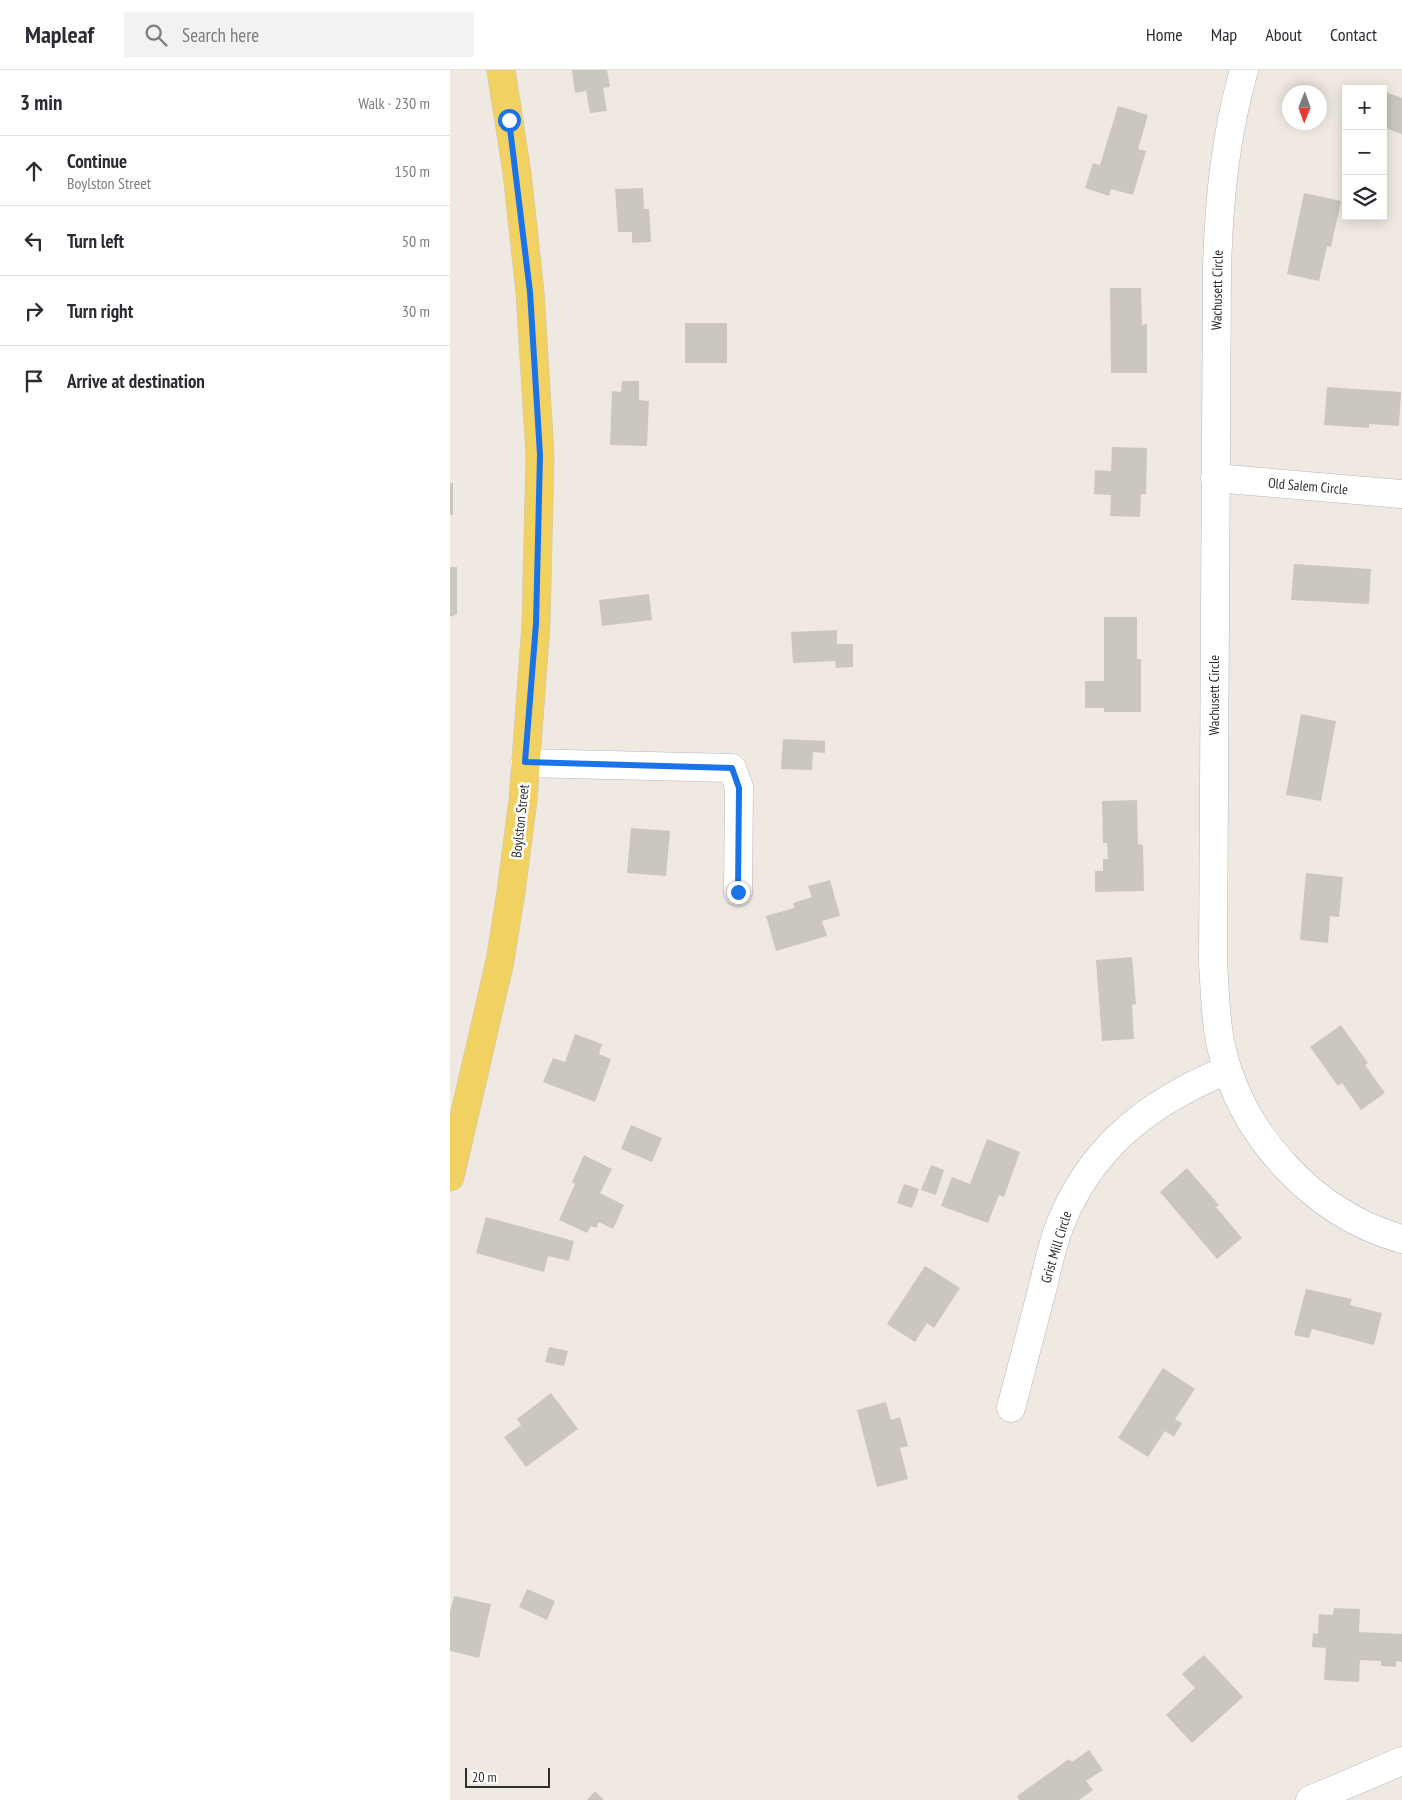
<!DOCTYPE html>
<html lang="en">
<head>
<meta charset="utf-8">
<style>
	:root { --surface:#fff; --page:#f2f2f3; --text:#2b2b33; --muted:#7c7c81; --line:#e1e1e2 }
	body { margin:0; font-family:"PT Sans Narrow",sans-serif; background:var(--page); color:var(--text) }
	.controls { position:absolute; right:15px; top:15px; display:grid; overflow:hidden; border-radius:0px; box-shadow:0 2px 12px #0003 }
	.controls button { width:45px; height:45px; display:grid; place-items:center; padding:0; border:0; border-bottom:1px solid var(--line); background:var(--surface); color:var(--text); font:25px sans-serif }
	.compass { position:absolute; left:832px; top:15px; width:45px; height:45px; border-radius:50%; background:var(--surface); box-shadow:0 2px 12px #0003; rotate:181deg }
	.scale { position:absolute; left:15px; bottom:12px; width:85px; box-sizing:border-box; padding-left:5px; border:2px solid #2e2e2e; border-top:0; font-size:14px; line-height:18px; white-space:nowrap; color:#2e2e2e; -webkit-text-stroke:4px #fff; paint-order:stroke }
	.stop { position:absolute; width:15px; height:15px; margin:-11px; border:4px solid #1a73e8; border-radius:50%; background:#fff }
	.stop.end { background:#1a73e8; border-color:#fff; box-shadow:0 1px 5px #0008 }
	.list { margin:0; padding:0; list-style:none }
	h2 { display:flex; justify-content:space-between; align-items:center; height:65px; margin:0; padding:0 20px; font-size:21px }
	h2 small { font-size:16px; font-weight:400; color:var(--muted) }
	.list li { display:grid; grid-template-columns:32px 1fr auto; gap:15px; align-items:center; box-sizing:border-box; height:70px; padding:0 20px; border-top:1px solid var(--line) }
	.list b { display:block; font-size:19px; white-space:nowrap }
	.list p { margin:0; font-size:16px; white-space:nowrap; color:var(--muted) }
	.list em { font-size:16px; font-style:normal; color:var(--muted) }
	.icon { flex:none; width:28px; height:28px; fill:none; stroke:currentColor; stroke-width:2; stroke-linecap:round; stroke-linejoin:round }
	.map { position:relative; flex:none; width:952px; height:1730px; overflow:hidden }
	header { display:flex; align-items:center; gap:30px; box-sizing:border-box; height:70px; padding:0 25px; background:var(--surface); border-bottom:1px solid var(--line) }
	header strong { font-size:24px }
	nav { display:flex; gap:28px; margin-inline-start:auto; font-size:18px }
	.search { width:350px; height:45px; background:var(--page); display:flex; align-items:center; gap:12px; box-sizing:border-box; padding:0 18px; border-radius:0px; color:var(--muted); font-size:19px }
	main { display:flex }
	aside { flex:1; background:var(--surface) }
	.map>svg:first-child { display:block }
</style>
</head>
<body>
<header>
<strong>Mapleaf</strong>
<div class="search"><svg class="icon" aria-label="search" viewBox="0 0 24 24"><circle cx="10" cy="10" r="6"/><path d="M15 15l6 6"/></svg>Search here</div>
<nav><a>Home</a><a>Map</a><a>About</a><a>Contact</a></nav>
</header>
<main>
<aside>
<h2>3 min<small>Walk · 230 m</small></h2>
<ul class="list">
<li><svg class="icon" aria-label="ahead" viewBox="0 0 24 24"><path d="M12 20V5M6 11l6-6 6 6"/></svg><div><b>Continue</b><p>Boylston Street</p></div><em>150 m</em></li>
<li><svg class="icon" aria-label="left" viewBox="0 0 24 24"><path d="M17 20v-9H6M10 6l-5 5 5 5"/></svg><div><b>Turn left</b></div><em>50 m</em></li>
<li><svg class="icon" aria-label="right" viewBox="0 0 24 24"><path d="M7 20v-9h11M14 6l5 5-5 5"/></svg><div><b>Turn right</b></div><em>30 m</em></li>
<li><svg class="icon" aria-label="arrive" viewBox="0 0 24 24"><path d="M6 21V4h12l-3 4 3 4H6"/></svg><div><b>Arrive at destination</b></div></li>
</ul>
</aside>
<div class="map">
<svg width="952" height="1730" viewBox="0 0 952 1730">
	<rect width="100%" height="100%" fill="#efe9e1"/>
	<g fill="#cbc7bf">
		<path d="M122 0H157L160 17 153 18 157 41 140 43 136 21 125 23Z"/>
		<path d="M933 21 952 28V64L933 57Z"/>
		<path d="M668 36 698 45 688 79 696 81 683 125 661 119 659 126 635 118 643 93 650 95Z"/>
		<path d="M193 118 194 139H199L201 172 182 173V162H168L165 119Z"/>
		<path d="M854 123 891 131 881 177 877 176 869 211 837 204Z"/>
		<path d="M660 218H691L692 255 697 254V303H661Z"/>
		<rect x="235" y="253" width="42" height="40"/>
		<path d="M172 311H189V330L199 331 197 376 160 375 162 321 171 322Z"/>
		<path d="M877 317 951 322 949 356 919 354V358L874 355Z"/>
		<path d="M662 377 697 378 696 424H691L690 447 660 446 661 425 644 424 645 400 661 401Z"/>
		<rect x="0" y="413" width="3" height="32"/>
		<path d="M844 494 921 499 919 534 841 530Z"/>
		<path d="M0 497H7V544L0 547Z"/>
		<path d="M199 524 202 550 152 556 149 530Z"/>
		<path d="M654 547H687V589H691V642H654V638H635V611H654Z"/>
		<path d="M387 560V574H403V597L386 598 385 591 343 593 341 562Z"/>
		<path d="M851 644 886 651 871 731 836 725Z"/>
		<path d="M333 669 375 671V683L363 682 362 700 331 699Z"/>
		<path d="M687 730 688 774 693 775 694 821 645 822V801H653V789H658L657 773H653L652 731Z"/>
		<path d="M181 758 220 761 216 806 177 803Z"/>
		<path d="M856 803 893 807 889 847 880 846 878 873 850 870Z"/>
		<path d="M380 810 390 846 372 851 377 866 326 881 316 846 344 838 343 833 362 827 358 816Z"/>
		<path d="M682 887 686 934 682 935 684 969 652 971 646 890Z"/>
		<path d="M891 955 918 993 915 995 935 1023 911 1040 892 1013 888 1016 860 977Z"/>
		<path d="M125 964 152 974 149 984 161 989 145 1032 93 1012 103 988 115 992Z"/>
		<path d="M181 1055 212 1068 202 1092 171 1079Z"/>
		<path d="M537 1069 570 1082 554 1127 549 1125 538 1153 491 1136 502 1107 520 1114Z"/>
		<path d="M134 1085 162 1099 150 1123 174 1135 163 1159 149 1152 146 1158 141 1156 137 1163 109 1150 125 1114 122 1112Z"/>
		<path d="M481 1095 494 1100 486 1125 471 1120Z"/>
		<path d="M737 1098 769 1135 766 1137 792 1168 767 1189 710 1122Z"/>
		<path d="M454 1114 469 1119 462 1138 447 1133Z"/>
		<path d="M36 1147 124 1171 119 1191 98 1186 94 1202 26 1183Z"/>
		<path d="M475 1196 510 1218 484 1258 477 1253 465 1272 437 1254Z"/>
		<path d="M856 1219 902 1229 900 1235 932 1243 924 1275 862 1259 859 1268 844 1265Z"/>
		<path d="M99 1277 118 1281 114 1296 95 1292Z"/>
		<path d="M713 1298 745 1319 725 1349 732 1353 724 1367 715 1361 698 1387 668 1368Z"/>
		<path d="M101 1323 128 1359 76 1397 54 1367 71 1355 67 1349Z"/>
		<path d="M436 1332 441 1350 450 1347 458 1376 450 1378 458 1409 427 1417 407 1340Z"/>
		<path d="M77 1519 105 1531 97 1550 69 1537Z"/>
		<path d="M4 1526 41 1534 29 1588 0 1581V1543Z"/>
		<path d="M884 1538 910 1539 909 1562 952 1564V1592L946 1591V1597L931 1596V1591L910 1590 909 1612 874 1610 876 1578 862 1577 863 1563 868 1564 869 1544 883 1545Z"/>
		<path d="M754 1585 793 1627 742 1673 716 1645 745 1618 732 1604Z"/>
		<path d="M639 1680 653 1700 636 1711 643 1720 629 1730H569L567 1726 619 1689 622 1692Z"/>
		<path d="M145 1721 154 1730H137Z"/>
	</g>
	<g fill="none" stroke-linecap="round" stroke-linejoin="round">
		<defs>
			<g id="minor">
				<path d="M794 0C775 67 769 129 767 199L763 893C765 920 765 949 771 976 791 1065 863 1144 952 1169"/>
				<path d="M765 408 952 424"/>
				<path d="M75 693 282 698 289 717 288 822"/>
				<path d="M561 1338C571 1300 581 1262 591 1224 597 1201 601 1177 610 1155 641 1076 701 1031 777 1000"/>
				<path d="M860 1730 952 1691"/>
			</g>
			<path id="major" d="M0 1107 50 891 61 822 73 730 86 554 90 385 80 222 67 103 51 0"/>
		</defs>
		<use href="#minor" stroke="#b4b7c1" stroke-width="29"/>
		<use href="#major" stroke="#c9c9c9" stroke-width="29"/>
		<use href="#minor" stroke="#fff" stroke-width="28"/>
		<use href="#major" stroke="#f2d163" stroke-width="28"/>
	</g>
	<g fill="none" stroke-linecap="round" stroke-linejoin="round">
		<path stroke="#1a73e8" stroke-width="6" d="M59 50 80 222 90 385 86 554 75 692 282 698 289 718 288 822"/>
	</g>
	<g text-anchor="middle" stroke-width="5" stroke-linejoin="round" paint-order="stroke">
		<g font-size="14" fill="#2e2e2e" stroke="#fff">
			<text transform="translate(767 220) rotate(-89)" y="5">Wachusett Circle</text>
			<text transform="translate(858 416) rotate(5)" y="5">Old Salem Circle</text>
			<text transform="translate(764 625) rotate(-90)" y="5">Wachusett Circle</text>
			<text transform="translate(70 751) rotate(-84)" y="5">Boylston Street</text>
			<text transform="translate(606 1177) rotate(-73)" y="5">Grist Mill Circle</text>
		</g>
	</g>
</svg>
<div class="controls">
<button>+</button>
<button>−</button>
<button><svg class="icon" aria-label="layers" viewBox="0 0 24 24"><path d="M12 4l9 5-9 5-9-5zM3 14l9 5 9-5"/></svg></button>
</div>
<svg class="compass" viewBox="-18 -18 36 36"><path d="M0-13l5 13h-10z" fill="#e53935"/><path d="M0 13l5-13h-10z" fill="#7c7c81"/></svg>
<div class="scale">20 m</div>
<div class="stop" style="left:59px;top:50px"></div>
<div class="stop end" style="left:288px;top:822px"></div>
</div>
</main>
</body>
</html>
